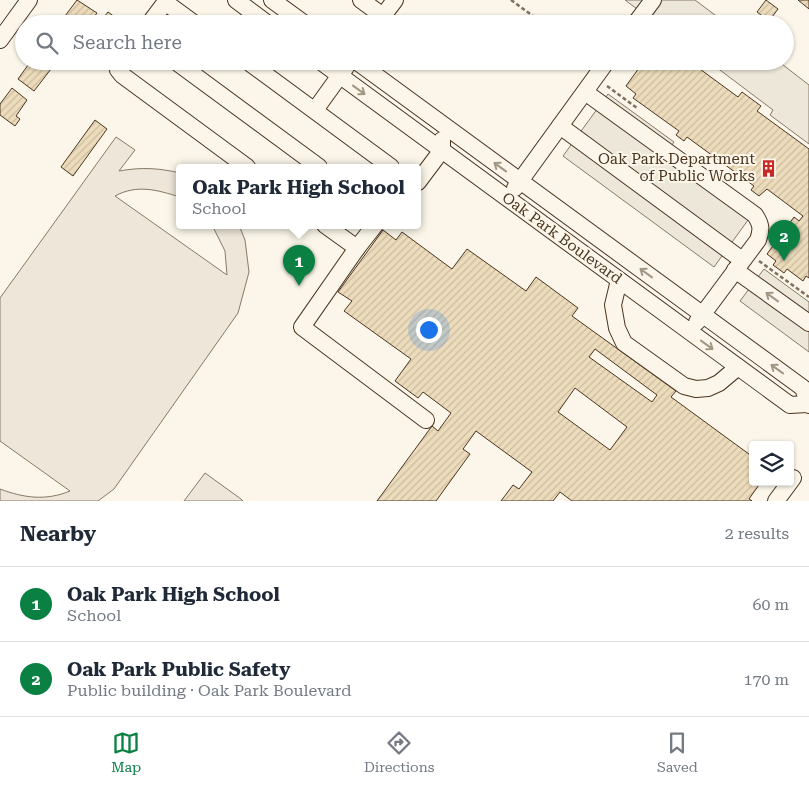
<!DOCTYPE html>
<html lang="en">
<head>
<meta charset="utf-8">
<style>
	:root { --surface:#fff; --page:#f6f6f7; --text:#1f2937; --muted:#747a83; --line:#e0e1e3; --accent:#0b8043 }
	body { margin:0; font-family:"Roboto Serif",serif; background:var(--page); color:var(--text) }
	.controls { position:absolute; right:15px; bottom:15px; display:grid; overflow:hidden; border-radius:5px; box-shadow:0 1px 4px #0004 }
	.controls button { width:45px; height:45px; display:grid; place-items:center; padding:0; border:0; border-bottom:1px solid var(--line); background:var(--surface); color:var(--text); font:25px sans-serif }
	.you { position:absolute; left:428px; top:329px; width:18px; height:18px; margin:-12px; border:4px solid #fff; border-radius:50%; background:#1a73e8; box-shadow:0 0 0 8px #1a73e833 }
	.badge { display:grid; place-items:center; width:32px; height:32px; border-radius:50%; background:var(--accent); color:#fff; font-size:16px; font-weight:700 }
	.pin { position:absolute; translate:-50% -41px; filter:drop-shadow(0 1px 2px #0008) }
	.pin::after { content:''; position:absolute; top:26px; width:18px; height:15px; background:inherit; clip-path:polygon(0 0,100% 0,50% 100%) }
	.popup { position:absolute; left:176px; top:164px; width:245px; height:65px; box-sizing:border-box; display:grid; place-content:center; border-radius:5px; background:var(--surface); filter:drop-shadow(0 1px 4px #0005); font-size:16px; white-space:nowrap; color:var(--muted) }
	.popup b { font-size:19px; color:var(--text) }
	.popup::after { content:''; position:absolute; left:50%; top:100%; margin-left:-10px; border:10px solid transparent; border-top-color:var(--surface) }
	.list { margin:0; padding:0; list-style:none }
	h2 { display:flex; justify-content:space-between; align-items:center; height:65px; margin:0; padding:0 20px; font-size:21px }
	h2 small { font-size:16px; font-weight:400; color:var(--muted) }
	.list li { display:grid; grid-template-columns:32px 1fr auto; gap:15px; align-items:center; box-sizing:border-box; height:75px; padding:0 20px; border-top:1px solid var(--line) }
	.list b { display:block; font-size:19px; white-space:nowrap }
	.list p { margin:0; font-size:16px; white-space:nowrap; color:var(--muted) }
	.list em { font-size:16px; font-style:normal; color:var(--muted) }
	.icon { flex:none; width:28px; height:28px; fill:none; stroke:currentColor; stroke-width:2; stroke-linecap:round; stroke-linejoin:round }
	.map { position:relative; flex:none; width:809px; height:501px; overflow:hidden }
	.search { position:absolute; background:var(--surface); box-shadow:0 1px 4px #0004; left:15px; right:15px; top:15px; height:55px; display:flex; align-items:center; gap:12px; box-sizing:border-box; padding:0 18px; border-radius:28px; color:var(--muted); font-size:19px }
	.sheet { height:215px; background:var(--surface) }
	nav { display:flex; justify-content:space-around; align-items:center; box-sizing:border-box; height:70px; border-top:1px solid var(--line); background:var(--surface); font-size:14px; color:var(--muted) }
	nav a { display:grid; justify-items:center; gap:2px }
	nav .on { color:var(--accent) }
	.map>svg:first-child { display:block }
</style>
</head>
<body>
<div class="map">
<svg width="809" height="501" viewBox="0 0 809 501">
	<defs>
		<pattern id="building-hatch" width="6" height="6" patternUnits="userSpaceOnUse" patternTransform="scale(1.25)"><rect width="6" height="6" fill="#ecdcbc"/><path d="M-1 1l2-2M0 6l6-6M5 7l2-2" fill="none" stroke="#ccbda1"/></pattern>
	</defs>
	<rect width="100%" height="100%" fill="#fbf6e9"/>
	<g fill="#ede6d9" stroke="#887966">
		<path d="M116 137 135 150 119 171C141 167 159 168 180 173V197C157 190 137 184 115 196L227 275 225 251 212 225H239L245 240 249 272 238 313 114 489 98 501H0V489C24 498 46 501 70 491L0 441V298Z"/>
		<path d="M205 473 241 499 243 501H184Z"/>
	</g>
	<g fill="#ede7d9" stroke="#887966">
		<path d="M625 0H695L727 24H657Z"/>
		<path d="M708 61H778L809 85V144L770 115 773 110Z"/>
		<path d="M608 94 674 142 671 146 756 209 714 267 563 156Z"/>
		<path d="M764 269 809 302V352L740 301Z"/>
	</g>
	<g fill="url(#building-hatch)" stroke="#4a3520" fill-rule="evenodd">
		<path d="M77 0 97 13 89 24H67L62 20Z"/>
		<path d="M766 0 778 9 769 21 757 12Z"/>
		<path d="M798 0H809V9Z"/>
		<path d="M108 12 119 20 116 24H105L101 21Z"/>
		<path d="M31 61H41L51 69 34 91 18 79Z"/>
		<path d="M644 61H689L738 97 742 92 761 106 757 111 809 149V278L806 276 803 281 787 269 784 273 773 265 776 261 767 254 794 217 799 221 803 216 767 189 759 196 751 190 754 186 687 137 684 141 676 135 679 131 633 98 636 94 626 86Z"/>
		<path d="M12 88 27 100 16 116 20 119 15 126 0 115V104Z"/>
		<path d="M95 120 107 129 73 176 61 167Z"/>
		<path d="M383 230 396 240 402 232 452 269 467 249 526 291 536 277 578 308 572 316 676 391 671 397 753 457V482H761L749 499 752 501H572L560 492 553 501H501L513 485 519 489 532 472 476 431 463 449 470 454 436 501H377L432 426 438 431 451 413 423 392 418 398 395 381 411 359 344 311 352 301 338 292ZM595 349 657 395 652 402 589 357ZM575 388 627 427 610 450 558 412Z"/>
	</g>
	<g fill="none" stroke-linecap="round" stroke-linejoin="round">
		<defs>
			<g id="minor">
				<path d="M236 0 268 24"/>
				<path d="M272 0 305 24"/>
				<path d="M361 0 383 16"/>
				<path d="M165 2 195 24"/>
				<path d="M149 24 167 0"/>
				<path d="M377 24 395 0"/>
				<path d="M635 24 653 0"/>
				<path d="M0 40 29 0"/>
				<path d="M121 61 118 70 122 75 247 167"/>
				<path d="M175 61 319 167"/>
				<path d="M247 61 391 167"/>
				<path d="M320 61 790 405 807 404"/>
				<path d="M356 61 803 388 809 405"/>
				<path d="M585 92 755 215C761 224 762 229 758 240L697 322"/>
				<path d="M315 110 346 67"/>
				<path d="M560 126 742 260"/>
				<path d="M418 182 442 150V140"/>
				<path d="M515 188 607 61"/>
				<path d="M325 225 357 248 375 225"/>
				<path d="M357 248 302 327 426 420"/>
				<path d="M735 270 809 323"/>
				<path d="M619 280 613 305 617 328 624 343 684 386 696 389 708 388 719 383 738 367"/>
				<path d="M776 501 793 478"/>
			</g>
		</defs>
		<use href="#minor" stroke="#4a3520" stroke-width="18"/>
		<g stroke="#7f6f5c" stroke-width="2.5" stroke-dasharray="4 2.5" stroke-linecap="butt">
			<path d="M511 0 544 24"/>
			<path d="M607 86 637 108"/>
			<path d="M759 261 809 297"/>
		</g>
		<use href="#minor" stroke="#fbf6e9" stroke-width="16"/>
	</g>
	<defs><path id="oneway-shaft" d="M-6 0H5M1.5-3L5.5 0L1.5 3" fill="none" stroke-width="1.6" stroke-linecap="round" stroke-linejoin="round" transform="scale(1.25)"/></defs>
	<g stroke="#a29684">
		<use href="#oneway-shaft" transform="translate(359 90) rotate(36)"/>
		<use href="#oneway-shaft" transform="translate(500 167) rotate(-144)"/>
		<use href="#oneway-shaft" transform="translate(646 273) rotate(-144)"/>
		<use href="#oneway-shaft" transform="translate(772 297) rotate(-144)"/>
		<use href="#oneway-shaft" transform="translate(707 345) rotate(36)"/>
		<use href="#oneway-shaft" transform="translate(777 369) rotate(-144)"/>
	</g>
	<defs>
		<symbol id="building-bare" viewBox="-9 -9 18 18"><path d="M-4-6H4V6H1V3H-1V6H-4ZM-2.5-4.3h1.7v1.8h-1.7ZM.8-4.3h1.7v1.8H.8ZM-2.5-1h1.7V.8h-1.7ZM.8-1h1.7V.8H.8Z" fill="#c62828" stroke="#fbf6e9" stroke-width="2.5" paint-order="stroke"/></symbol>
	</defs>
	<g fill-rule="evenodd">
		<use href="#building-bare" x="756" y="156" width="25" height="25"/>
	</g>
	<g text-anchor="middle" stroke-width="4" stroke-linejoin="round" paint-order="stroke">
		<g font-size="15" fill="#4a3520" stroke="#fbf6e9" text-anchor="end">
			<text x="755" y="164">Oak Park Department<tspan x="755" dy="17">of Public Works</tspan></text>
		</g>
		<g font-size="15" fill="#4a3520" stroke="#fbf6e9">
			<text transform="translate(562 238) rotate(36)" y="5">Oak Park Boulevard</text>
		</g>
	</g>
</svg>
<div class="controls">
<button><svg class="icon" aria-label="layers" viewBox="0 0 24 24"><path d="M12 4l9 5-9 5-9-5zM3 14l9 5 9-5"/></svg></button>
</div>
<div class="you"></div>
<div class="pin badge" style="left:299px;top:286px">1</div>
<div class="popup"><b>Oak Park High School</b>School</div>
<div class="pin badge" style="left:784px;top:261px">2</div>
<div class="search"><svg class="icon" aria-label="search" viewBox="0 0 24 24"><circle cx="10" cy="10" r="6"/><path d="M15 15l6 6"/></svg>Search here</div>
</div>
<section class="sheet">
<h2>Nearby<small>2 results</small></h2>
<ul class="list">
<li><span class="badge">1</span><div><b>Oak Park High School</b><p>School</p></div><em>60 m</em></li>
<li><span class="badge">2</span><div><b>Oak Park Public Safety</b><p>Public building · Oak Park Boulevard</p></div><em>170 m</em></li>
</ul>
</section>
<nav>
<a class="on"><svg class="icon" aria-label="map" viewBox="0 0 24 24"><path d="M3 6l6-2 6 2 6-2v14l-6 2-6-2-6 2zM9 4v14M15 6v14"/></svg>Map</a>
<a><svg class="icon" aria-label="directions" viewBox="0 0 24 24"><path d="M12 3l9 9-9 9-9-9zM9 14v-3h6M13 9l2 2-2 2"/></svg>Directions</a>
<a><svg class="icon" aria-label="saved" viewBox="0 0 24 24"><path d="M7 4h10v16l-5-4-5 4z"/></svg>Saved</a>
</nav>
</body>
</html>
